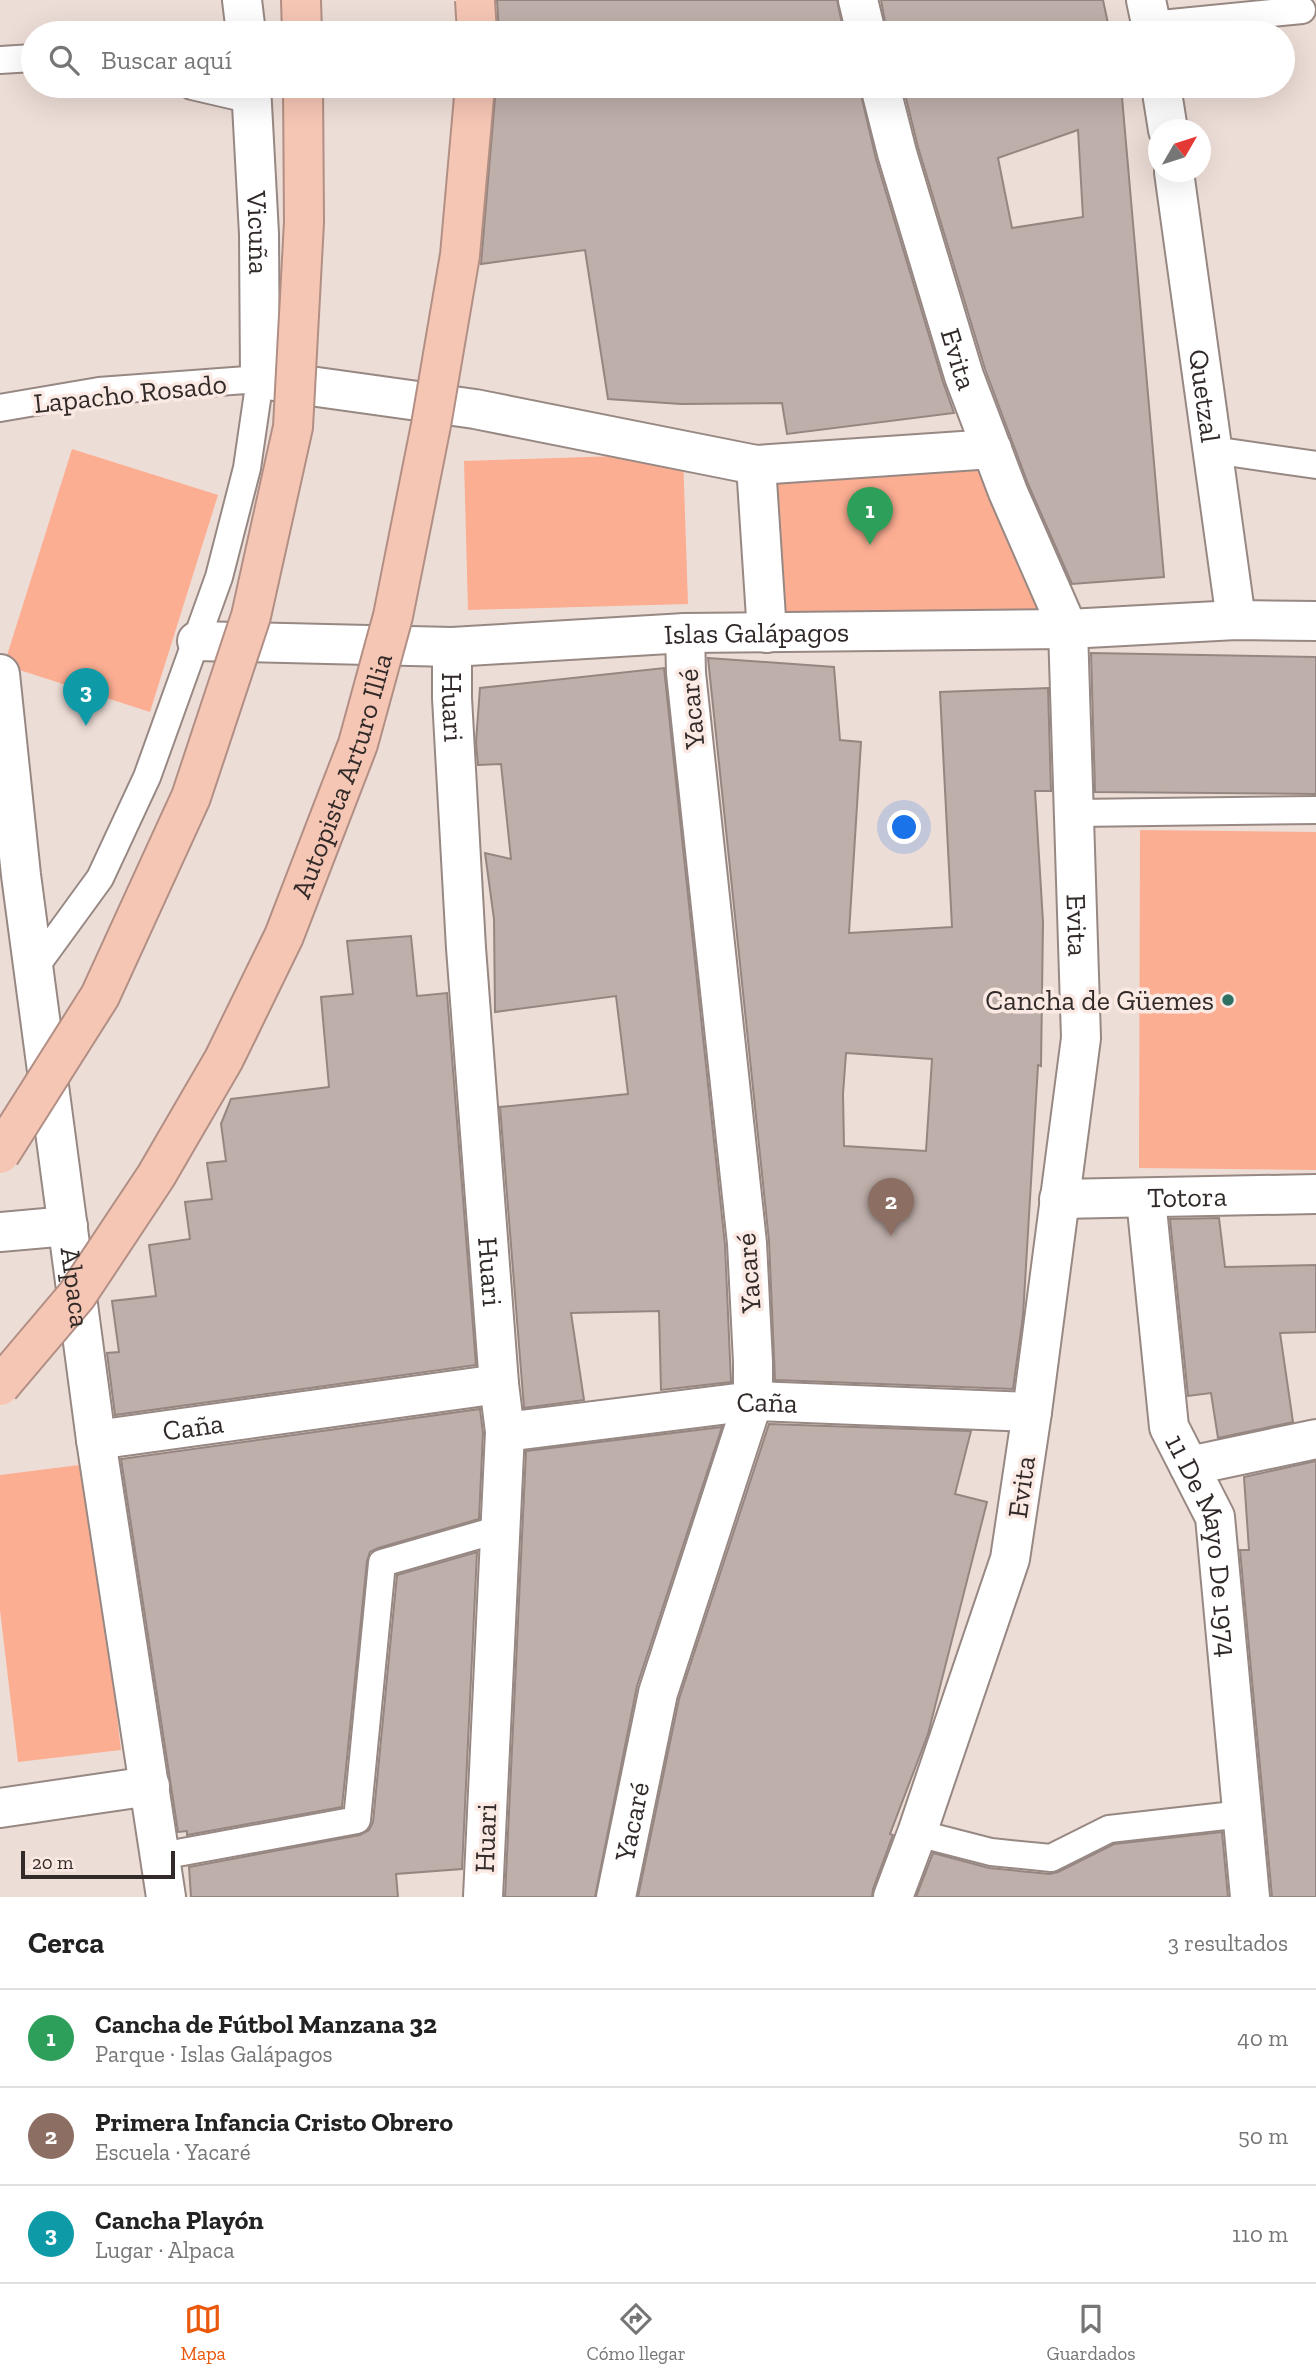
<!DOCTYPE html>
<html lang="es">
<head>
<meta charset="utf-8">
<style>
	:root { --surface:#fff; --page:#f2f2f2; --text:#222; --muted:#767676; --line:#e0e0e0; --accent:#ea580c }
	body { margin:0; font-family:"Zilla Slab",serif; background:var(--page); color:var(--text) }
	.compass { position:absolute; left:1148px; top:119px; width:63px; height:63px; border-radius:50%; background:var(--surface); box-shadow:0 7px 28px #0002; rotate:51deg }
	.scale { position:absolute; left:21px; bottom:18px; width:154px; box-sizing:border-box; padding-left:7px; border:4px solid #312a28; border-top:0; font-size:19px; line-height:24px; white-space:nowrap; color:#312a28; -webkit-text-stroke:5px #fbeae4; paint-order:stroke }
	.you { position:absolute; left:905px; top:828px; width:24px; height:24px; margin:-18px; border:5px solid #fff; border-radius:50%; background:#1a73e8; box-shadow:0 0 0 10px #1a73e833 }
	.badge { display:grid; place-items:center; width:46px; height:46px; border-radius:50%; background:var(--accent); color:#fff; font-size:23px; font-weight:700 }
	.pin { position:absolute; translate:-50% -58px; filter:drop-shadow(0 2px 4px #0008) }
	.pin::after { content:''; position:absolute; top:37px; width:24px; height:21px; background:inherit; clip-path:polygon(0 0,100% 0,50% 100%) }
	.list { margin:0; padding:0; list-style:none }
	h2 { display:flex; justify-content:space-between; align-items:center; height:91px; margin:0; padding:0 28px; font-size:30px }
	h2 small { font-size:23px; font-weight:400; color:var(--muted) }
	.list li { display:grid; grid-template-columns:46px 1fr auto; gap:21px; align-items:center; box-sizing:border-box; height:98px; padding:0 28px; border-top:2px solid var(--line) }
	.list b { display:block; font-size:26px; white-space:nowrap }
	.list p { margin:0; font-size:23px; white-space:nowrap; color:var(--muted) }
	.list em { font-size:23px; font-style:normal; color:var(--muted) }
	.icon { flex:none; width:38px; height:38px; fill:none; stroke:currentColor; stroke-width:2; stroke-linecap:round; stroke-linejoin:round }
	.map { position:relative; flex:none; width:1316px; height:1897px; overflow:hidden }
	.search { position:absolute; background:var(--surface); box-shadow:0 7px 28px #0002; left:21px; right:21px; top:21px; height:77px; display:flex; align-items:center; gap:18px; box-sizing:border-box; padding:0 24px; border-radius:38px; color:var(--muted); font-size:26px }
	.sheet { height:385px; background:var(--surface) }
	nav { display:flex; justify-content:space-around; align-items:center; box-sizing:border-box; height:98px; border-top:2px solid var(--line); background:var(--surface); font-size:19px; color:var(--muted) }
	nav a { display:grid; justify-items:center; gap:4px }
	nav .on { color:var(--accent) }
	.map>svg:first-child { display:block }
</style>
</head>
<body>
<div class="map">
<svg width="1316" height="1897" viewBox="0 0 1316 1897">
	<rect width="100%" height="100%" fill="#edddd7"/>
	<g fill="#fcae93">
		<path d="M72 449 218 495 150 712 4 665Z"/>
		<path d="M683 454 688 604 468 610 464 461Z"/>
		<path d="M985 459 1051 623 777 619 766 473Z"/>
		<path d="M1140 830 1316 832V1170L1139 1168Z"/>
		<path d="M87 1464 121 1750 18 1762 0 1610V1475Z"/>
	</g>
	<g fill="#bfafaa" stroke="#958681" stroke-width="2" fill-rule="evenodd">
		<path d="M497 0H837L844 33H499Z"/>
		<path d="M881 0H1103L1110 33H887Z"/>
		<path d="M496 86H859L876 159 943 382 954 413 787 434 782 403 681 404 608 399 585 250 481 264Z"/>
		<path d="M903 86H1121L1164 577 1072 584 1028 484 985 369 918 147ZM1078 130 1083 217 1012 228 998 158Z"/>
		<path d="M1091 653 1316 657V794L1095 792Z"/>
		<path d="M708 658 834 667 840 740 861 742 849 933 952 927 940 692 1048 688 1051 791H1035L1043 922 1041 1066 1038 1065 1023 1316 1013 1389 775 1380 769 1241ZM846 1053 932 1059 926 1151 844 1146 843 1094Z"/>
		<path d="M664 668 725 1245 731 1382 661 1390 659 1311 571 1313 584 1400 524 1408 500 1107 628 1094 616 996 495 1012 494 919 485 853 511 859 501 764 478 765 476 742 480 688Z"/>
		<path d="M411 936 417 996 447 993 476 1365 115 1415 107 1353 119 1352 112 1301 156 1296 149 1245 190 1239 185 1202 212 1199 207 1163 226 1161 221 1124 231 1099 329 1087 321 997 353 994 347 941Z"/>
		<path d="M1219 1218 1225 1267 1316 1265V1332L1280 1333 1293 1422 1218 1438 1211 1393 1188 1396 1170 1219Z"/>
		<path d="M480 1409 483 1433 479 1519 378 1548 370 1552 367 1561 342 1807 187 1835V1831L178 1832 121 1459Z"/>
		<path d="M769 1424 971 1431 955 1494 987 1502 928 1734 890 1834 893 1835 873 1889 872 1897H638L679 1699Z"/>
		<path d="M722 1427 637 1686 595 1897H505L526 1451Z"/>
		<path d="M1316 1461V1897H1272L1240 1550H1249L1244 1477Z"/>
		<path d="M477 1552 462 1869 396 1874 398 1897H191L189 1867 360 1835 369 1830 373 1822 397 1575Z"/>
		<path d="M1222 1832 1228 1897H916L933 1853 989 1868 1050 1874 1058 1872 1114 1844Z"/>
	</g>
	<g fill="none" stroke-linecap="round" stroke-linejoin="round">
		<defs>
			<g id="lane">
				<path d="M1151 25 1302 10"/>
				<path d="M0 60 33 58"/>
				<path d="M192 86 252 100"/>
				<path d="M0 408 99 391 260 379 247 468 219 577 147 777 100 878 33 970"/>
				<path d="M1213 450 1316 465"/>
				<path d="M1075 813 1316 810"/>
				<path d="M917 1833 991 1852 1051 1858 1109 1829 1243 1814"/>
				<path d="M161 1856 357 1820 382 1563 500 1529"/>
			</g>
			<g id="street">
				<path d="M242 0 246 33"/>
				<path d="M858 0 866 33"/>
				<path d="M1146 0 1153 33"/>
				<path id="s1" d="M251 86 259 234 260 379 475 409 756 465 992 449"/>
				<path id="s2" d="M880 86 897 153 964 376 1008 492 1068 629 1081 1038 1032 1412 1010 1559 917 1833 893 1897"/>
				<path d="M1161 86 1168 130"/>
				<path id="s3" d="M1174 172 1236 620"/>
				<path d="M756 465 767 633"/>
				<path id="s4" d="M197 641 452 647 685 633 1068 629 1236 620 1316 621"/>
				<path id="s5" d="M452 647V698L466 948 499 1384 505 1432 483 1897"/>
				<path id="s6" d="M0 674 21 875 96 1440 166 1897"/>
				<path id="s7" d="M1059 1199 1316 1194"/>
				<path id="s8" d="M1146 1199 1169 1427 1215 1517 1250 1897"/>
				<path d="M0 1232 68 1226"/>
				<path id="s9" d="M505 1432 753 1401 1032 1412"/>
				<path id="s10" d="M96 1440 499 1384"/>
				<path d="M1189 1466 1316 1439"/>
				<path d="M0 1808 150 1786"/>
				<path id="s11" d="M616 1897 658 1693 753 1401V1362L747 1243 686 673 685 633"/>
			</g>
			<path id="highway" d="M301 0 302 33"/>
		</defs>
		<use href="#lane" stroke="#978883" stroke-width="30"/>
		<use href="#street" stroke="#978883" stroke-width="42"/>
		<use href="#highway" stroke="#b18f84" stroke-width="42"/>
		<use href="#lane" stroke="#fff" stroke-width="26"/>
		<use href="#street" stroke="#fff" stroke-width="38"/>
		<use href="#highway" stroke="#f6c6b5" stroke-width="38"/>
		<defs>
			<g id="highway-bridge">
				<path d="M475 0 477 33"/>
				<path d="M0 1154 100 996 191 797 251 616 293 427 304 222 303 86"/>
				<path id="s12" d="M0 1386 77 1295 156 1176 224 1059 284 936 358 744 393 616 431 425 460 255 475 86"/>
			</g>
		</defs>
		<use href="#highway-bridge" stroke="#b18f84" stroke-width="42" stroke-linecap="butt"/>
		<use href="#highway-bridge" stroke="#f6c6b5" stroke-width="38"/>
	</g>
	<circle fill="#2e7163" stroke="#fbeae4" stroke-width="2.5" cx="1228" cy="1000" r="7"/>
	<g text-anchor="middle" stroke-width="7" stroke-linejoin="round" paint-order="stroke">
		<g font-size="28" fill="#312a28" stroke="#fbeae4">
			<text dy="10" stroke="none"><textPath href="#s1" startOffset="147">Vicuña</textPath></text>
			<text dy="10" stroke="none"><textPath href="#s2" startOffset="284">Evita</textPath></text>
			<text transform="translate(130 393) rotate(-6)" y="10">Lapacho Rosado</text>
			<text dy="10" stroke="none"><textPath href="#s3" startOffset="226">Quetzal</textPath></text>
			<text dy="10" stroke="none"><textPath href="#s4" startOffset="560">Islas Galápagos</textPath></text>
			<text dy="10" stroke="none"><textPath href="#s5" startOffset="60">Huari</textPath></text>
			<text transform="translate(691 709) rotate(-95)" y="10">Yacaré</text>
			<text dy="10" stroke="none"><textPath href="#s12" startOffset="705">Autopista Arturo Illia</textPath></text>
			<text dy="10" stroke="none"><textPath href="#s2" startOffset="872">Evita</textPath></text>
			<text dy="10" stroke="none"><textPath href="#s7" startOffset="128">Totora</textPath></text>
			<text dy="10" stroke="none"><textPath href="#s5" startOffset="626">Huari</textPath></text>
			<text transform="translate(748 1273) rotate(-94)" y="10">Yacaré</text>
			<text dy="10" stroke="none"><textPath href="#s6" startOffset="618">Alpaca</textPath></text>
			<text dy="10" stroke="none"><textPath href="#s9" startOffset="264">Caña</textPath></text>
			<text dy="10" stroke="none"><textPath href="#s10" startOffset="98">Caña</textPath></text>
			<text transform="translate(1021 1487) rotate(-82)" y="10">Evita</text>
			<text dy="10" stroke="none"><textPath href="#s8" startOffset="355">11 De Mayo De 1974</textPath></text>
			<text dy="10" stroke="none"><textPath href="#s11" startOffset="77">Yacaré</textPath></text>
			<text transform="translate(485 1838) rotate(-88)" y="10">Huari</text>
		</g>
		<g font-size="28" fill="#312a28" stroke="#fbeae4" text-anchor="end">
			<text x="1214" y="1010">Cancha de Güemes</text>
		</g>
	</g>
</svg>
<svg class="compass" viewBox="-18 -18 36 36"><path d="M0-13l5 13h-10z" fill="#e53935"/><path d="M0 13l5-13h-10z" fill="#767676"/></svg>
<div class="scale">20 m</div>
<div class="you"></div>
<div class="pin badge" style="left:870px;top:545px;background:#2e9e5b">1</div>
<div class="pin badge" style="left:891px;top:1236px;background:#8d6e63">2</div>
<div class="pin badge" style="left:86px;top:726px;background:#0f9aa8">3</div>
<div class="search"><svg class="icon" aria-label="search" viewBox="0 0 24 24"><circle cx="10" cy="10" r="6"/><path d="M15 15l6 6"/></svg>Buscar aquí</div>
</div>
<section class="sheet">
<h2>Cerca<small>3 resultados</small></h2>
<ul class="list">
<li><span class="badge" style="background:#2e9e5b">1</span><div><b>Cancha de Fútbol Manzana 32</b><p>Parque · Islas Galápagos</p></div><em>40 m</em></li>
<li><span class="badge" style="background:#8d6e63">2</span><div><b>Primera Infancia Cristo Obrero</b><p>Escuela · Yacaré</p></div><em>50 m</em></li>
<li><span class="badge" style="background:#0f9aa8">3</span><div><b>Cancha Playón</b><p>Lugar · Alpaca</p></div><em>110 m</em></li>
</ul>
</section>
<nav>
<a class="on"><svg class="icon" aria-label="map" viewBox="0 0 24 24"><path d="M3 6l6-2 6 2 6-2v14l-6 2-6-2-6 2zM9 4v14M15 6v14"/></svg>Mapa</a>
<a><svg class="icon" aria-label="directions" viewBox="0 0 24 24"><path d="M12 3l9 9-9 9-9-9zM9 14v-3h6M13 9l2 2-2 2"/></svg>Cómo llegar</a>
<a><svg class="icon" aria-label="saved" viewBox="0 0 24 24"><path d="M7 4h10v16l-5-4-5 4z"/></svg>Guardados</a>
</nav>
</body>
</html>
